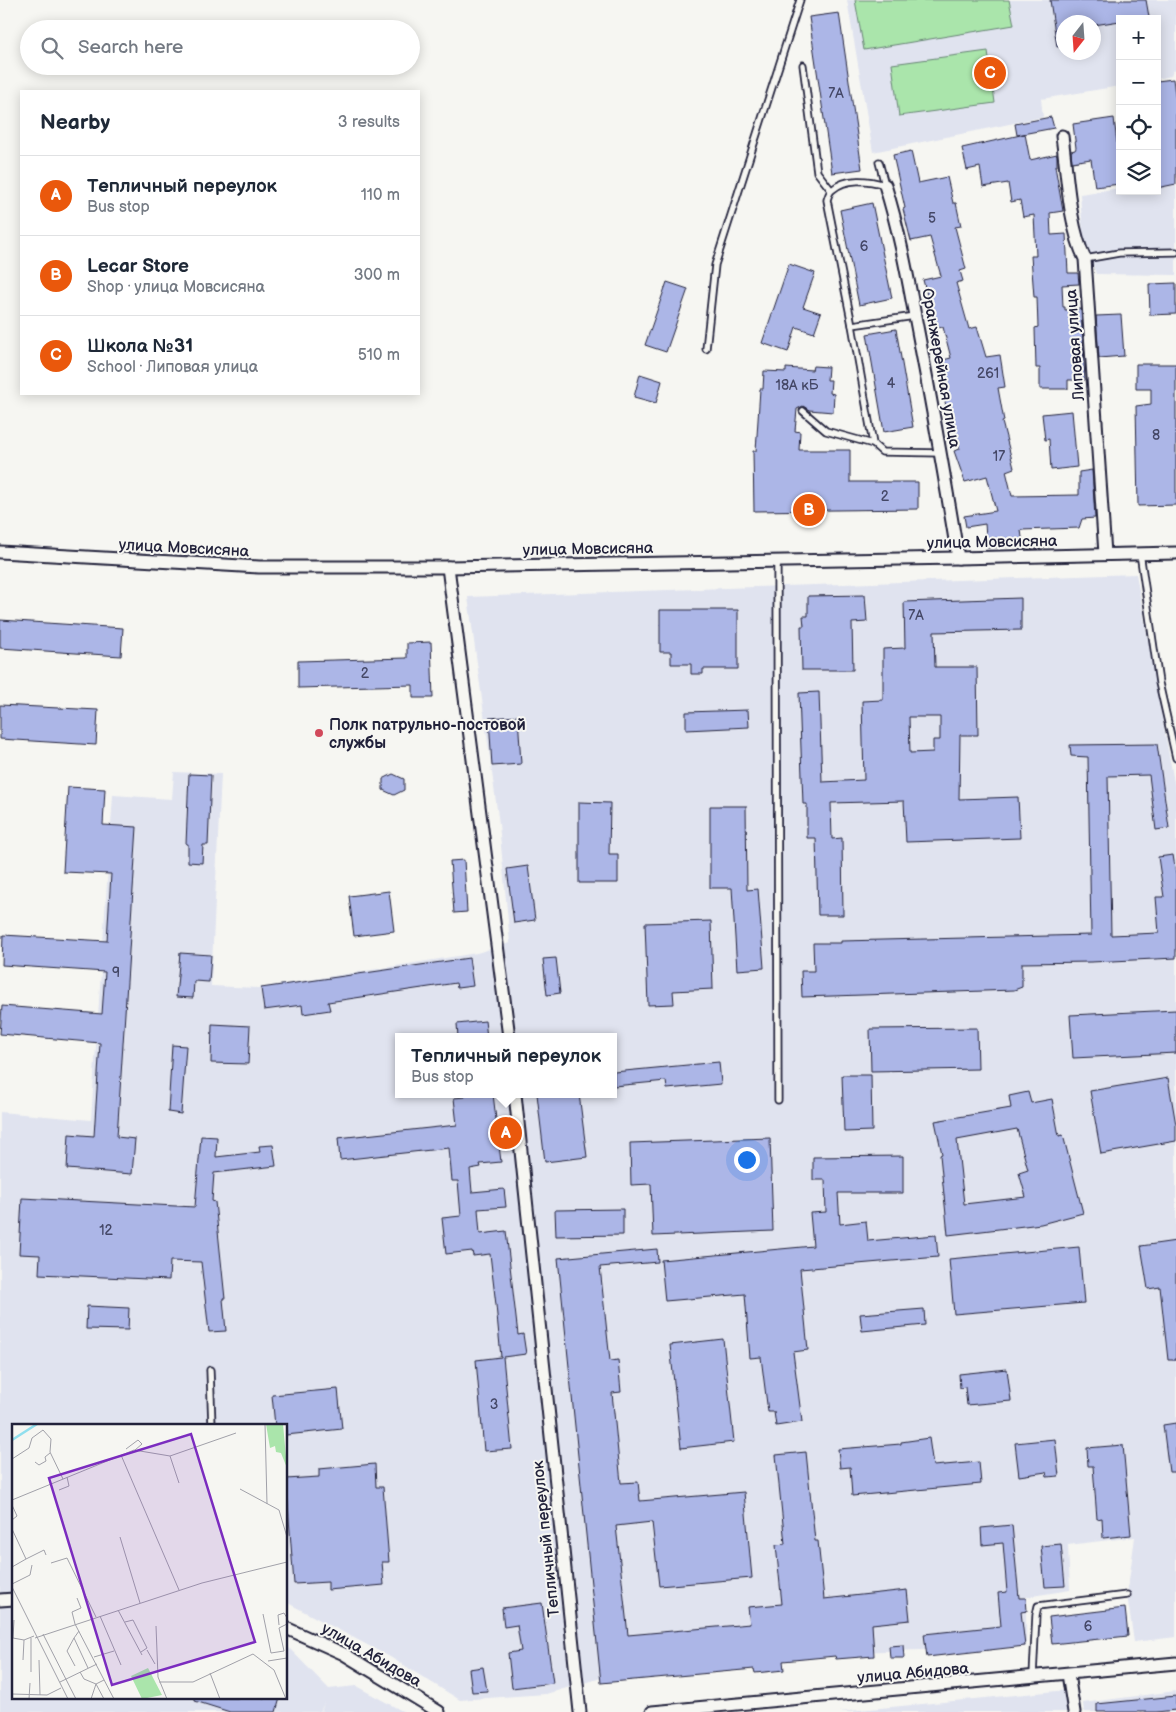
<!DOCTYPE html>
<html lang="en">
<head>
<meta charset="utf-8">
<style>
	:root { --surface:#fff; --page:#f2f2f3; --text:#1f2937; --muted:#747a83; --line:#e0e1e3; --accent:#ea580c }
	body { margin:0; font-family:"Balsamiq Sans",sans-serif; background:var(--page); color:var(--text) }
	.controls { position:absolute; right:15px; top:15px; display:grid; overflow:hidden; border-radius:0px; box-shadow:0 2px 12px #0003 }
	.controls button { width:45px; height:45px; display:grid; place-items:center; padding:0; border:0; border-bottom:1px solid var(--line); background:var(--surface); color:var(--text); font:25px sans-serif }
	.compass { position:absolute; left:1056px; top:15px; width:45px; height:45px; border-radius:50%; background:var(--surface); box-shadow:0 2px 12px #0003; rotate:197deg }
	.you { position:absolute; left:746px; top:1159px; width:18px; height:18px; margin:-12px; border:4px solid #fff; border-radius:50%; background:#1a73e8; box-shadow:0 0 0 8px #1a73e833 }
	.badge { display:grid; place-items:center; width:32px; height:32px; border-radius:50%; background:var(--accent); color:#fff; font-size:16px; font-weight:700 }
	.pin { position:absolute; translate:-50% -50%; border:2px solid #fff; box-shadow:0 1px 5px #0006 }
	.popup { position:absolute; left:395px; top:1033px; width:222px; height:65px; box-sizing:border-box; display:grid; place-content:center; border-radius:0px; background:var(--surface); filter:drop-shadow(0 1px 4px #0005); font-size:16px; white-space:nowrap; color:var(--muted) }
	.popup b { font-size:19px; color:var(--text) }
	.popup::after { content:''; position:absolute; left:50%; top:100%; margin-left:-10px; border:10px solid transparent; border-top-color:var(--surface) }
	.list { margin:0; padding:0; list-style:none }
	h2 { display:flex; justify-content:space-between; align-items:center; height:65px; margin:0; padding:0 20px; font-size:21px }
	h2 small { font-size:16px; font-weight:400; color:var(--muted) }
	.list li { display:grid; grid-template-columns:32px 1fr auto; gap:15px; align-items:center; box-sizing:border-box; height:80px; padding:0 20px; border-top:1px solid var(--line) }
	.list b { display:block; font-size:19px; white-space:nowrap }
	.list p { margin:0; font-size:16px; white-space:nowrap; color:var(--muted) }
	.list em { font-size:16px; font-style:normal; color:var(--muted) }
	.icon { flex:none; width:28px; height:28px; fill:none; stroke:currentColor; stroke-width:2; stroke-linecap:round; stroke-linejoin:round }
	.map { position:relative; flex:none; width:1176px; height:1712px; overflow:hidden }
	.search { position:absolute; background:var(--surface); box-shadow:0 2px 12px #0003; left:20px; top:20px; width:400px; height:55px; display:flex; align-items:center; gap:12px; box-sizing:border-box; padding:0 18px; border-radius:28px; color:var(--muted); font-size:19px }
	.panel { position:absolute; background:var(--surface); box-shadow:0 2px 12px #0003; left:20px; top:90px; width:400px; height:305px; border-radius:0px }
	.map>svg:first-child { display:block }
</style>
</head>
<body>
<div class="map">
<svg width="1176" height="1712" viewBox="0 0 1176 1712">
	<rect width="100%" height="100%" fill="#f6f6f2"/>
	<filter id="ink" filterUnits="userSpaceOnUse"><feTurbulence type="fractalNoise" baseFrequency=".02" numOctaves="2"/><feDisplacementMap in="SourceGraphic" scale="10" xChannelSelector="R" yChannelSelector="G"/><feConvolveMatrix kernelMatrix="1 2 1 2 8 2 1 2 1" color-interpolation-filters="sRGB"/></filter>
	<g filter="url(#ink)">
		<g fill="#e0e3ef" fill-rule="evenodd">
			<path d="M847 0H1176V70L1173 71 1171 76 1157 79V19H1120V86L1041 99 1043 117 873 152ZM1064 22H1094V52H1064Z"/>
			<path d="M1176 185V275L1096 274 1083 236 1080 194 1120 188V191H1157V188Z"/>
			<path d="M1136 574 1176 793V1637L1134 1642 1127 1595 1135 1537 1068 1545 1070 1590 1026 1597V1647L816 1653 601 1678 546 1694 460 1700 390 1657 286 1602V1426H14V1698H286V1647L289 1648 329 1689 356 1686 404 1712H321L324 1703 320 1712H0V1112L91 1120 113 795 172 799 174 772 221 774 211 986 258 988 477 953 510 943 499 824 468 597ZM398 1037H614V1094H398Z"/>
			<path d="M1067 1690 1070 1712H839Z"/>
			<path d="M1176 1691V1712H1084L1083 1703Z"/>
		</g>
		<g fill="#aae5ab" stroke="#668473">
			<path d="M855 0H1009L1014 25 864 50Z"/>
			<path d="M988 51 995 103 899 116 892 64Z"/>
		</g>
		<g fill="#acb6e7" stroke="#22223b" fill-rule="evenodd">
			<path d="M1050 0H1146L1149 17 1120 19V21L1094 25V22H1064V46L1057 47Z"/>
			<path d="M839 13 862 169 832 173 809 17Z"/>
			<path d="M1173 79 1176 102V184L1157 188V81Z"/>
			<path d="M1051 117 1054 128 1017 135 1015 124Z"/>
			<path d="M1114 118 1117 143 1120 142V184L1095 187 1091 159 1072 162 1071 151 1075 150 1076 148 1073 124Z"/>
			<path d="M1025 134 1030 160 1057 154V166H1055L1063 211 1050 213 1051 235 1066 234 1068 273H1078L1079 284 1062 285 1063 307H1065V310L1081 309 1085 380H1068V389H1040V368H1036L1035 328 1038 327 1037 297H1034L1031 256H1036L1034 215 1023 217 1020 200 1011 202 1008 183 983 187 980 167 967 170 962 148Z"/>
			<path d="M911 151 918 183 947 177 953 203H956L961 226 955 227 966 269 960 271 963 281 956 283 969 329 977 327 986 357 1000 355 1005 387 998 388 1004 421 1002 422 1014 468 1006 471 1012 496 1079 495V472L1092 470 1095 518 1082 519 1079 528 1021 530 1023 545 987 548 985 524 966 527 964 516 996 511 987 476 965 482 954 451 960 449 947 405 946 406 943 393H946L939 361 951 358 943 327 936 328 923 280 941 276 930 237 911 241 903 209 905 208 893 155Z"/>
			<path d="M872 203 892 298 859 305 840 210Z"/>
			<path d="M789 264 815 273 803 307 821 313 814 333 796 327 788 352 762 343Z"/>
			<path d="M667 282 688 289 666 352 645 345Z"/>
			<path d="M1176 283V314L1150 315 1149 284Z"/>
			<path d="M1121 315 1124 356 1099 358 1096 316Z"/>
			<path d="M896 329 913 427 884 432 867 334Z"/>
			<path d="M1136 364H1176V505L1138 506 1136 406 1151 404V389H1136Z"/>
			<path d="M813 366 828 367 827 380H831L830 393 834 394 833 412 809 410 803 406 797 409 795 431 800 432 799 450H850V482H918V509L754 511 753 451H756L760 389H763L764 371 786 372V368L812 370Z"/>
			<path d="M640 374 662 381 656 403 634 397Z"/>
			<path d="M1072 411 1077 467 1051 470 1049 439 1045 440 1042 414Z"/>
			<path d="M865 595 867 622 852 623 853 670H802L801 626H804L803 616H808V596Z"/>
			<path d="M1021 598V630L934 632 935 667H977L978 735H960L959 799 1018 797 1020 838 906 842 904 801 831 803 832 839 842 838 843 915H818L816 838H807V804H803L799 693 819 692 822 782 864 780 862 701 883 700V649L905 648 904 602ZM909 717H940V740H933V752L910 753Z"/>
			<path d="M660 610H738V669H703V674H691V664H671V652H660Z"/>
			<path d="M0 620 123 628 121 656 0 648Z"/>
			<path d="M431 642 433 698H413V685L298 688V661L407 658V643Z"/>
			<path d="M0 705 98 710 96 745 0 739Z"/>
			<path d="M748 710 749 727 686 730V712Z"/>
			<path d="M518 716 521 764 492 766 489 718Z"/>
			<path d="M1157 744 1169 828 1156 830 1149 775 1108 776 1111 935 1159 933 1156 897H1164L1158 857 1173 855 1176 874V958L1091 962 1022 963V987L1014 990 802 997 801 971H814L813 943H841V941L1091 935 1088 757 1071 756 1070 745Z"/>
			<path d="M189 774 211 775 208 845H203L202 863 188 862V844H186Z"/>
			<path d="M393 774 404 779V790L394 795 383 790V779Z"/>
			<path d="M68 787 105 789 103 825 137 827 117 1137 135 1139 132 1174 67 1169 69 1134 94 1136 100 1043 0 1034 2 1006 102 1014 105 972 2 965 3 935 107 941 111 874 63 872Z"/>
			<path d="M579 802 610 803 609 854H618V883H579Z"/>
			<path d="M710 806H746L747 890 758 889 764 968 737 970 732 888H710Z"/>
			<path d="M464 860 467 912 454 913 450 861Z"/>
			<path d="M528 866 535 920 514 923 507 869Z"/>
			<path d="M389 891 394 931 354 936 349 896Z"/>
			<path d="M711 921 713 989 673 991 674 1004 648 1005 645 923Z"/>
			<path d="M180 953 211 955 209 982 194 981 193 998 176 997Z"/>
			<path d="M469 958 473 986 457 988 456 983 328 1002 330 1010 303 1014 302 1005 264 1010 261 988Z"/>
			<path d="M556 958 560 993 547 995 543 959Z"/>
			<path d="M1176 1010V1053L1073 1058 1070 1015Z"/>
			<path d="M485 1021 487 1037H458L457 1024Z"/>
			<path d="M212 1024 250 1026 248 1064 211 1063Z"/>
			<path d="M977 1028 978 1069 871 1071 870 1029Z"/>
			<path d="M172 1045 186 1046 181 1114 168 1112Z"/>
			<path d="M719 1062 721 1084 667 1089 666 1081 614 1086V1072Z"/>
			<path d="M842 1075H871L872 1131 844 1132Z"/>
			<path d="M1168 1078 1176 1125V1141L1101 1154 1090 1091Z"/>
			<path d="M1028 1092 1031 1103 1052 1099 1059 1136 1063 1135 1083 1213 1041 1224 948 1235 940 1155 942 1154 935 1121 1011 1108 1009 1096ZM1017 1129 1028 1170 1019 1173 1026 1197 964 1204 957 1140Z"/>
			<path d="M465 1094H493L501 1162 480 1164 481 1167 470 1169 472 1192 504 1189 506 1207 478 1209 480 1234 506 1231 518 1335 523 1334 526 1354 503 1357 512 1449 484 1451 476 1360 501 1357 496 1305 490 1254 473 1256 472 1251 446 1254 442 1218 461 1216 458 1181H452L449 1148 340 1160 338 1138 457 1125 454 1098 465 1097Z"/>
			<path d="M537 1094H579L587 1157 545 1162Z"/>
			<path d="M201 1136 217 1137 216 1157 260 1152 259 1146 273 1145 276 1166 214 1173 212 1201 215 1202 225 1299H223L226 1331 209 1332 201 1262 170 1261 169 1280 39 1274 40 1255 19 1254 22 1198 195 1207Z"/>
			<path d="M770 1138 773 1231 653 1236 651 1184 631 1185 630 1143Z"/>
			<path d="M903 1156V1193H838L840 1224 866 1221 868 1241 936 1235 938 1257 800 1269 808 1350 793 1352 802 1422 776 1426 774 1412H768L761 1357 750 1358 745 1294 665 1301 661 1260 813 1246 810 1213 826 1212 825 1180H813V1157Z"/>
			<path d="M623 1209V1235L556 1236 555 1210Z"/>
			<path d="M1176 1241V1360H1168L1160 1287 1148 1289 1141 1246Z"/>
			<path d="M1079 1247 1084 1303 954 1314 949 1259Z"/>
			<path d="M657 1249 658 1262 600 1267 610 1361 618 1360 621 1392 612 1393 621 1483 638 1482 640 1501 744 1492 752 1578 659 1586 652 1522 616 1526 628 1635 750 1624 748 1607 782 1604 776 1545 785 1544 776 1455 806 1452 815 1541H818L824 1599 907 1590 910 1620 872 1624 874 1656 836 1659 835 1656 783 1661 784 1670 755 1673 754 1669 601 1683 558 1258Z"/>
			<path d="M87 1306 129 1308 128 1330 86 1329Z"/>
			<path d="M924 1309 925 1325 862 1331 860 1314Z"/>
			<path d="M723 1339 734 1442 681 1448 670 1345Z"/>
			<path d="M1007 1369 1011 1401 967 1405 965 1387 960 1388 959 1374Z"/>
			<path d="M338 1389 342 1429 286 1435V1426H275L272 1395Z"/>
			<path d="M1176 1423V1472H1169L1163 1425Z"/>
			<path d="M929 1438 933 1466 979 1462 981 1484 852 1496 850 1467 840 1468 838 1449 901 1444V1442Z"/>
			<path d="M1055 1439 1059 1476 1047 1477 1046 1472 1019 1476 1015 1443Z"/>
			<path d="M1123 1445 1131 1535 1103 1538 1102 1518 1097 1519 1093 1466H1088L1087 1448Z"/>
			<path d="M375 1464 376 1487H383L389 1562H382L384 1585 328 1590V1582L294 1584 286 1479 319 1477V1469Z"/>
			<path d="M1012 1525 1019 1598H1026L1027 1611 1021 1612 1025 1646 927 1657 924 1634 1001 1626 998 1593 1007 1592 1003 1543 982 1545 981 1528Z"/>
			<path d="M1061 1544 1065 1586 1045 1587 1041 1546Z"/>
			<path d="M542 1603 553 1683 512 1688 508 1653 521 1651 517 1625 504 1627 502 1608Z"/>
			<path d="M1125 1608 1128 1636 1052 1644 1049 1617Z"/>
			<path d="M903 1645 904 1658H890L889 1646Z"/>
			<path d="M483 1667 487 1691 472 1692 469 1669Z"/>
			<path d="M1176 1696V1710L1156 1712H1097V1704Z"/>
			<path d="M195 1698H280L276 1712H230L195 1701Z"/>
		</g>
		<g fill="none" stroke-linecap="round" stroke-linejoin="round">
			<defs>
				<g id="lane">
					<path d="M803 65 817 172 831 190"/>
					<path d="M879 162 885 185"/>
					<path d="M885 185C869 180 846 177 832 190 829 192 828 197 827 200L852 325 873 444 882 452 941 453"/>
					<path d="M1085 259 1119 253 1176 252"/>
					<path d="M852 325 915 316"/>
					<path d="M706 349 715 265 800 0"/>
					<path d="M803 411 826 431 873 444"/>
					<path d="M1140 553 1159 683 1176 758"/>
					<path d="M777 561 778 1100"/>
					<path d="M210 1370 212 1426"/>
					<path d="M1033 1676 1036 1615 1038 1606 1127 1595"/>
				</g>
				<g id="street">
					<path d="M1062 136C1067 173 1069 227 1085 259L1105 554"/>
					<path d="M885 185C901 236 909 285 919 337 933 411 946 484 958 558"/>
					<path d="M0 552 259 567H448L958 558 1176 553"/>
					<path d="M448 567 509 1037"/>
					<path d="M515 1094 580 1712"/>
					<path d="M0 1600 14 1599"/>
					<path d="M286 1628 344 1654 439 1712"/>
					<path d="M1068 1674 1074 1712"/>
					<path d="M652 1712 1176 1663"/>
				</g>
			</defs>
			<use href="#lane" stroke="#22223b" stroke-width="9"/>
			<use href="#street" stroke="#22223b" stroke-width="15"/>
			<use href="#lane" stroke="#f6f6f2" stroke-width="5.5"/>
			<use href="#street" stroke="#f6f6f2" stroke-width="11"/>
		</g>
	</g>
	<circle fill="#d1495b" stroke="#f6f6f2" stroke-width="2" cx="319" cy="733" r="5"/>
	<g text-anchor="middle" stroke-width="4" stroke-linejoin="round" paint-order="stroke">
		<g font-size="14" fill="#444766">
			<text x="836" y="98">7А</text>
			<text x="932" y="223">5</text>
			<text x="864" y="251">6</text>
			<text x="988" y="378">261</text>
			<text x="891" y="388">4</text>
			<text x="797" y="390">18А кБ</text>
			<text x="1156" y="440">8</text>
			<text x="999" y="461">17</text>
			<text x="885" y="501">2</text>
			<text x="916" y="620">7А</text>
			<text x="365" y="678">2</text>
			<text x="116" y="977">9</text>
			<text x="106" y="1235">12</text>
			<text x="494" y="1409">3</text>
			<text x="1088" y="1631">6</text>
		</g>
		<g font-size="16" fill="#22223b" stroke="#f6f6f2">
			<text transform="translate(1074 345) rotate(-94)" y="6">Липовая улица</text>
			<text transform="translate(942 368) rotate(80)" y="6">Оранжерейная улица</text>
			<text transform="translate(992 541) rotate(-1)" y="6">улица Мовсисяна</text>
			<text transform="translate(184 547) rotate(3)" y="6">улица Мовсисяна</text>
			<text transform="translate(588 548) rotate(-1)" y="6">улица Мовсисяна</text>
			<text transform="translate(545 1539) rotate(-96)" y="6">Тепличный переулок</text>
			<text transform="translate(372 1654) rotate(30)" y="6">улица Абидова</text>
			<text transform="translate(913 1672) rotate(-5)" y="6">улица Абидова</text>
		</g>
		<g font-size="16" font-weight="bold" fill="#22223b" stroke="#f6f6f2" text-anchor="start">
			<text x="329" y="730">Полк патрульно-постовой<tspan x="329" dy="18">службы</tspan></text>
		</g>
	</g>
	<g transform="translate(12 1424)">
		<rect width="275" height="275" fill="#f6f6f2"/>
		<path d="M254 0H271L275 44 269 29 264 28 263 22 258 24ZM136 244 150 271 130 275 119 252Z" fill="#aae5ab"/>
		<path fill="none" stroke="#90dfee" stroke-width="2.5" d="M0 16 25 0"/>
		<path fill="none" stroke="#a1a1a9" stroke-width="1" d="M253 0 255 80M114 25 126 16 130 20 123 26M109 31 167 166M158 32 167 59M0 35 17 24 20 14 31 6 39 15 38 28 51 55M23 38 27 41 34 37 33 33 38 29M228 65 267 86 275 113M47 66 57 62 55 53M0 76 122 26 158 32 224 9M0 81 5 92 0 96M0 105 14 135 0 143M108 113 128 179M14 135 32 126 34 131M39 139 55 134 84 193M0 160 18 151 20 141M0 163 56 275M65 174 69 184 60 188 63 200 102 275M106 186 130 231M251 190 259 229 272 227 267 204 275 200M88 192 109 241M2 196 1 214 12 216 22 212M113 198 121 196 135 224 129 228M267 201 266 191 272 189 275 194M144 202 146 253 155 275M67 207 62 214 76 244M31 210 64 275M19 214V248M23 214 190 159 275 138M62 214 55 227 63 242M135 226 143 240M82 233 102 227M11 236 12 216M27 236 28 271M256 237 275 234M68 248 72 255 84 260 79 275M198 249 208 275M48 258 85 240M147 258H181L241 230 262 246 274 275M0 270 35 271 49 264M17 275 18 259M92 275 84 260 92 256"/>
		<path fill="#7b2cbf" fill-opacity="0.15" stroke="#7b2cbf" stroke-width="2.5" d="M179 10 243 218 100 261 37 54Z"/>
		<rect width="275" height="275" fill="none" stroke="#22223b" stroke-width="2.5"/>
	</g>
</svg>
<div class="controls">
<button>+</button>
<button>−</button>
<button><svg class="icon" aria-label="locate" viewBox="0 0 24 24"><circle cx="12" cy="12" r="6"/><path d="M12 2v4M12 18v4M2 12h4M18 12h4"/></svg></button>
<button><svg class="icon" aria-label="layers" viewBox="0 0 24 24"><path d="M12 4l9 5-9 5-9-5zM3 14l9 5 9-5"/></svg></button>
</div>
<svg class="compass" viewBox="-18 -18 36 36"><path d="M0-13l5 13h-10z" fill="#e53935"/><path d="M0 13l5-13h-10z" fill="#747a83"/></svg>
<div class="you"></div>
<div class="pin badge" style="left:506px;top:1133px">A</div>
<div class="popup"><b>Тепличный переулок</b>Bus stop</div>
<div class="pin badge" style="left:809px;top:510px">B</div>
<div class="pin badge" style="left:990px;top:73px">C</div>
<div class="search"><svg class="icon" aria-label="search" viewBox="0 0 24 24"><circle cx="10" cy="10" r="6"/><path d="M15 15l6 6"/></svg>Search here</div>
<section class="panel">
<h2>Nearby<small>3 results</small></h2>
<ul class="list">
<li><span class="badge">A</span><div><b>Тепличный переулок</b><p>Bus stop</p></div><em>110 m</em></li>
<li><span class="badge">B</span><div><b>Lecar Store</b><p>Shop · улица Мовсисяна</p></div><em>300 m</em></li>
<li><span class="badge">C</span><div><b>Школа №31</b><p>School · Липовая улица</p></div><em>510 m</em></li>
</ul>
</section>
</div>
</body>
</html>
